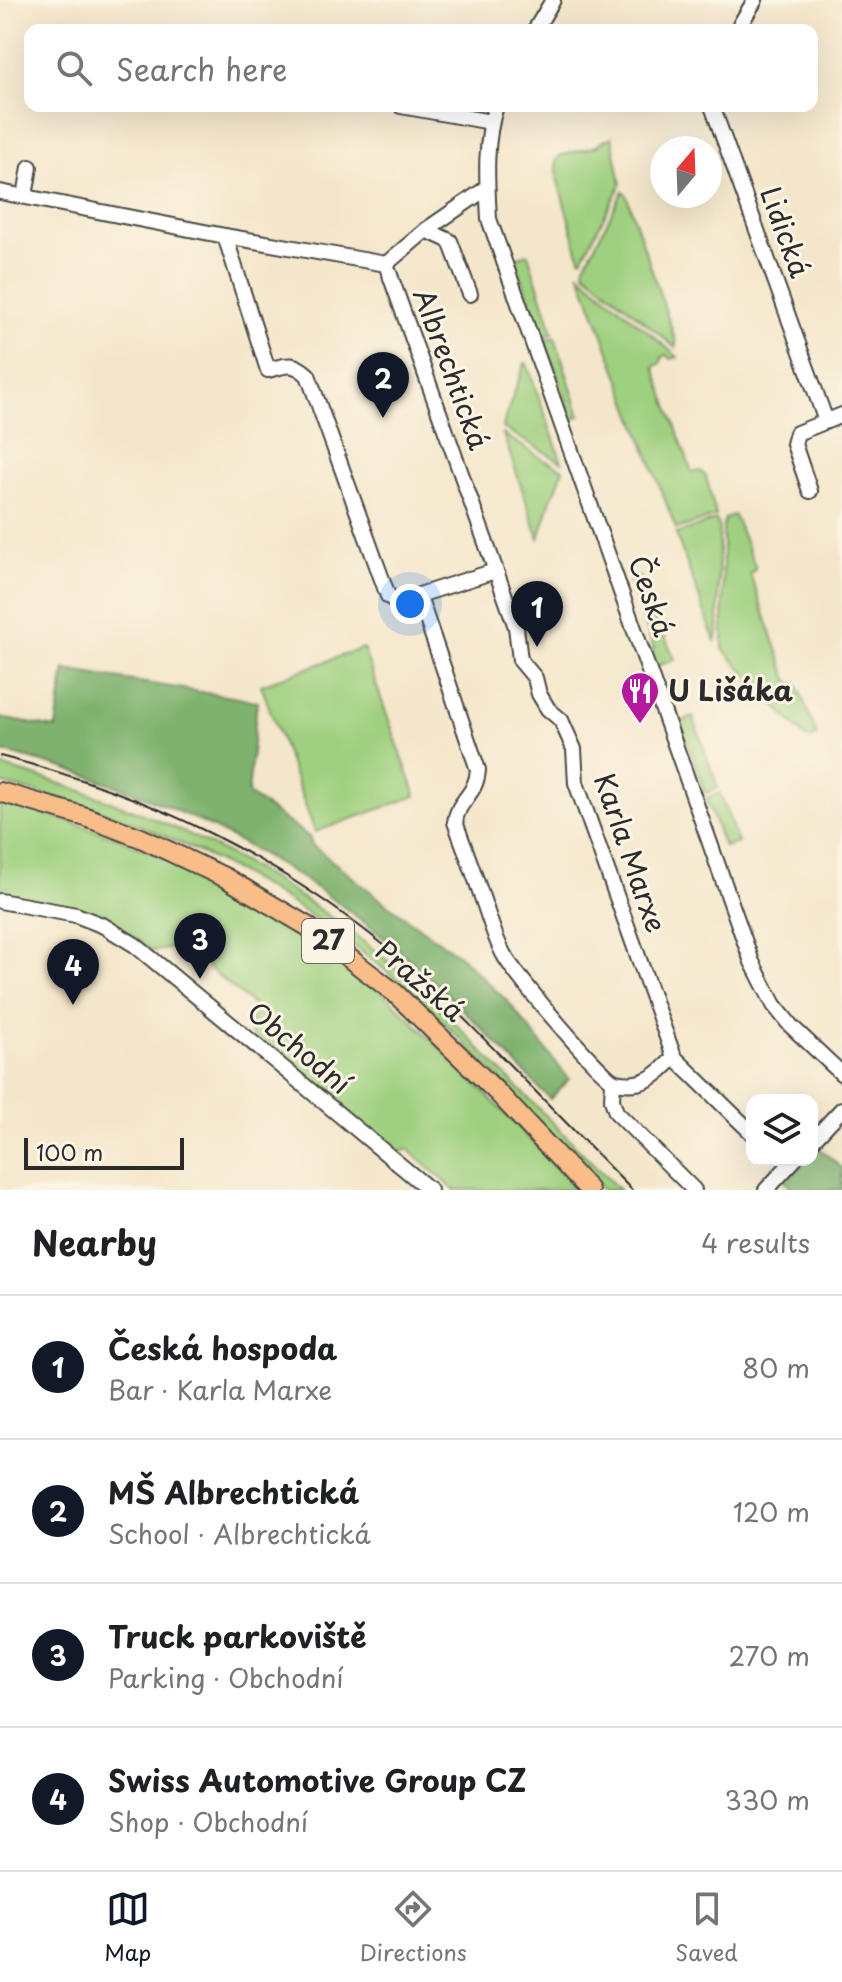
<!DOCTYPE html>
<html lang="en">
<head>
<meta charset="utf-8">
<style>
	:root { --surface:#fff; --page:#f6f6f6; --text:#202124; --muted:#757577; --line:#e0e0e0; --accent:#111827 }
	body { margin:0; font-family:"Playpen Sans",sans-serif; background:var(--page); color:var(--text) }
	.controls { position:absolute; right:24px; bottom:24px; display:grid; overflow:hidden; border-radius:16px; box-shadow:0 8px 32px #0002 }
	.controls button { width:72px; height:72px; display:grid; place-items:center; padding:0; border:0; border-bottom:2px solid var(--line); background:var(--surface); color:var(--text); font:40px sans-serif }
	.compass { position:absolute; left:650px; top:136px; width:72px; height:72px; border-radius:50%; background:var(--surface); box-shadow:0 8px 32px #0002; rotate:19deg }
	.scale { position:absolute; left:24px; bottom:20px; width:160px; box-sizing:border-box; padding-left:8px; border:4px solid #2b2b2b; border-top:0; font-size:22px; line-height:28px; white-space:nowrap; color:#2b2b2b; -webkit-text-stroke:6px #fcf5e5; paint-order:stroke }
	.you { position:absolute; left:410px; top:604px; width:28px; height:28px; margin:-20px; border:6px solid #fff; border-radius:50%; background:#1a73e8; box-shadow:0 0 0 12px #1a73e833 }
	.badge { display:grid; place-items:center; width:52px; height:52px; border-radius:50%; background:var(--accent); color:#fff; font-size:26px; font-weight:700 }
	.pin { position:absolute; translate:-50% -66px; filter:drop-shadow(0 2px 4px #0008) }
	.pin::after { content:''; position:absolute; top:42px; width:28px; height:24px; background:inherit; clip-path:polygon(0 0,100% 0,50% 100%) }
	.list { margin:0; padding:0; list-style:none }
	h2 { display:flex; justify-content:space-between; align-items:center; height:104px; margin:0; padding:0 32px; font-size:34px }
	h2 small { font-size:26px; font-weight:400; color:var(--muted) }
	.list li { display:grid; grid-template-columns:52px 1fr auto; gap:24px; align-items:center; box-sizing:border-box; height:144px; padding:0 32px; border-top:2px solid var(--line) }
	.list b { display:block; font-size:30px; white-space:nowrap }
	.list p { margin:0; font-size:26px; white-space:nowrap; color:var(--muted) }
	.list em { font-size:26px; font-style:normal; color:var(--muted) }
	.icon { flex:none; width:44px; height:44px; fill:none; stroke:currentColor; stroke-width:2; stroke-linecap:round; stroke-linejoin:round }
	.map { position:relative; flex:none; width:842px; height:1190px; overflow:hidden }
	.search { position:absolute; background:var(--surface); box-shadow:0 8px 32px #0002; left:24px; right:24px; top:24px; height:88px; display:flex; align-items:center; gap:20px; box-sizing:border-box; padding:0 28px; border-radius:16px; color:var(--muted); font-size:30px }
	.sheet { height:680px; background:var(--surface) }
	nav { display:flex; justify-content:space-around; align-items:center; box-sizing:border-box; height:112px; border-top:2px solid var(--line); background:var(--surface); font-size:22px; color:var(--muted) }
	nav a { display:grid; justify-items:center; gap:4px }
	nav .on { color:var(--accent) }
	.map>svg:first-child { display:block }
</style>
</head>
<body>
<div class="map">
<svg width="842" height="1190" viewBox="0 0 842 1190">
	<rect width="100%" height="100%" fill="#fcf5e5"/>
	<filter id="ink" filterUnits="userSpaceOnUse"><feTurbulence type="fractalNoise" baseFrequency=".0125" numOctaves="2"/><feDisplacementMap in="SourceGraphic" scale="16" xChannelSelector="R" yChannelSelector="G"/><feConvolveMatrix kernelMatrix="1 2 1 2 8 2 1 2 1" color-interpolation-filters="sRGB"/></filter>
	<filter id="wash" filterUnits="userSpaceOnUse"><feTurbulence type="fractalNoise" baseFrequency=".006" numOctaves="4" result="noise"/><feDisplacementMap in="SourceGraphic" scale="32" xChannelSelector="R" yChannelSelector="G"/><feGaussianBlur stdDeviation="1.8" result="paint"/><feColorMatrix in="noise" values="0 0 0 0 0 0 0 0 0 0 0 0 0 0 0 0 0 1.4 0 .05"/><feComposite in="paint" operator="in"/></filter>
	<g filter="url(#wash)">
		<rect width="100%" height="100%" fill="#f4e6ca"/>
		<g fill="#9fd07f" stroke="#657e55" stroke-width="2">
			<path d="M612 137 621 184 582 259 580 258 557 178 556 161 560 156 597 146 601 142Z"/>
			<path d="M623 191 626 194 676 342V348L584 271 585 265Z"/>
			<path d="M528 254 553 333 543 337 515 258Z"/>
			<path d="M580 274 678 357 671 359 666 355 662 357 661 363 654 367 692 472 700 471 706 476 716 516 676 529Z"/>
			<path d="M555 337 580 416 573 419 545 340Z"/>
			<path d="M525 363 527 364 562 462 503 428 505 418Z"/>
			<path d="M503 434 546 461H548L563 469 556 490 552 496 539 538Z"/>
			<path d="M734 515 755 566V569L750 574 787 677 790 682 798 686 816 733 817 736 810 739 806 738 723 649V525L725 519Z"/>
			<path d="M716 520 719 527 718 635 715 641 676 534Z"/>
			<path d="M639 577 675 660 654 667 646 652 654 649 630 580Z"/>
			<path d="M363 648 416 796 315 832 261 685Z"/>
			<path d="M693 717 718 788 705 793 680 722Z"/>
			<path d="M0 766C154 807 289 874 410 980 438 1005 465 1033 491 1061 534 1104 577 1147 619 1190H603C548 1131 494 1070 435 1014 345 929 233 860 117 817 78 803 39 793 0 783Z"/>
			<path d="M720 793 738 843 724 847 706 798Z"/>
			<path d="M0 803C137 833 274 903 382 992 402 1009 420 1029 439 1047 486 1094 533 1141 578 1190H454L408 1149 392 1155 250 1033 254 1006 184 947 152 951C134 937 115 923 93 914 64 902 31 899 0 894Z"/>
		</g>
		<g fill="#7fb26e" stroke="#556e4c" stroke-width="2">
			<path d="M65 670 257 701 248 794 309 837 312 845 385 903 460 956 509 1003 569 1079 550 1099C505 1053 461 1005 412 962 296 859 151 786 0 751V718L56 728Z"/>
			<path d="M817 1146 842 1168V1190H793L783 1179 803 1160H812V1151Z"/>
		</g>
	</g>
	<g filter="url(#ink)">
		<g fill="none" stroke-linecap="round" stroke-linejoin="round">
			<defs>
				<g id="minor">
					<path d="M535 30 553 0"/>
					<path d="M737 30 755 0"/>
					<path d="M401 106 491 122"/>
					<path d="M496 106C484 143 487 181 489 219L752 962 774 1005 791 1026 842 1074"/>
					<path d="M712 106 826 421"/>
					<path d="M0 192 225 236 386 264 516 627 520 660 535 678 539 694 548 709 561 720 574 749 576 783 674 1057 752 1133"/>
					<path d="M25 196 30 167"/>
					<path d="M426 230 450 241 470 294"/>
					<path d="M225 236 268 370C287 365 292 361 308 375L388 596 397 602 495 571"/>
					<path d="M386 264 426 230 487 188"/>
					<path d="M810 491 794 444 797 433 842 415"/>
					<path d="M419 596 478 770C476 796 458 799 455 822 465 849 475 876 484 903 490 920 495 939 504 955 513 972 602 1079 616 1082 642 1088 658 1076 674 1057"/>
					<path d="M0 901 76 915 104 926 135 945 430 1190"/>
					<path d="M613 1082 612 1100 616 1112 694 1190"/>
					<path d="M812 1141 842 1109"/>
					<path d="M766 1190 794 1160"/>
				</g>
				<path id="major" d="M0 792 86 817 141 838 226 878 307 926 395 993 498 1093 589 1190"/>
			</defs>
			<use href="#minor" stroke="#494743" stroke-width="18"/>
			<use href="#major" stroke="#494743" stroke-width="22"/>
			<use href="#minor" stroke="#fff" stroke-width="14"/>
			<use href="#major" stroke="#f8bd89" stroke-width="18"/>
			<path stroke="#2b2b2b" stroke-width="2" d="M0 756C151 794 281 859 401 959 436 989 468 1023 501 1056 544 1100 588 1145 632 1190"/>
		</g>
	</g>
	<defs>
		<symbol id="restaurant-pin" viewBox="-11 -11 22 30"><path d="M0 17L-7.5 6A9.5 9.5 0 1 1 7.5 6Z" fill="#b5179e" stroke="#fcf5e5"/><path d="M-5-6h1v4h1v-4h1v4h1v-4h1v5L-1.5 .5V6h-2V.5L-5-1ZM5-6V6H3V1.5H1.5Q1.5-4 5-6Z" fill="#fff"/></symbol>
	</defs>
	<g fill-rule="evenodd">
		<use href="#restaurant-pin" x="618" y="669" width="44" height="60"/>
	</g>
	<g text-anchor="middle" stroke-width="6" stroke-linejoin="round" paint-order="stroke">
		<rect fill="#fcf5e5" stroke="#6a6863" stroke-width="2" x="302" y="919" width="52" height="44" rx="6"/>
		<g font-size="26" font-weight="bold" fill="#2b2b2b">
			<text x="328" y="950">27</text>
		</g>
		<g font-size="28" fill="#2b2b2b" stroke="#fcf5e5">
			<text transform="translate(785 232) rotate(70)" y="10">Lidická</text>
			<text transform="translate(451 369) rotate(70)" y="10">Albrechtická</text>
			<text transform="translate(651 596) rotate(71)" y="10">Česká</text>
			<text transform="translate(630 853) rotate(71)" y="10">Karla Marxe</text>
			<text transform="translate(420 981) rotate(41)" y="10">Pražská</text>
			<text transform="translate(299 1048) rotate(40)" y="10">Obchodní</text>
		</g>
		<g font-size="28" font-weight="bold" fill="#2b2b2b" stroke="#fcf5e5" text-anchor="start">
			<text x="668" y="701">U Lišáka</text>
		</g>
	</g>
</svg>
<div class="controls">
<button><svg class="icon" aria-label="layers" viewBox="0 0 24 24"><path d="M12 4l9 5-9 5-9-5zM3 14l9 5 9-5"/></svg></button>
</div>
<svg class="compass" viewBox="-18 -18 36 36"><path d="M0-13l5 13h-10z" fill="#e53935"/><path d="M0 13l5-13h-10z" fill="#757577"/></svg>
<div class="scale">100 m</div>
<div class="you"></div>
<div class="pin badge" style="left:537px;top:647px">1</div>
<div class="pin badge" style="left:383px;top:418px">2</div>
<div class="pin badge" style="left:200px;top:979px">3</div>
<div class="pin badge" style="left:73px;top:1005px">4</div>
<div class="search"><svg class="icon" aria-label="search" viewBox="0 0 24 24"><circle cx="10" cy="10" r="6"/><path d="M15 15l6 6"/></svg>Search here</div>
</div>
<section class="sheet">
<h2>Nearby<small>4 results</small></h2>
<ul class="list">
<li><span class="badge">1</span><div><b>Česká hospoda</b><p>Bar · Karla Marxe</p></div><em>80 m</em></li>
<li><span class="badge">2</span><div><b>MŠ Albrechtická</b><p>School · Albrechtická</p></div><em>120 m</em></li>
<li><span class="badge">3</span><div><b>Truck parkoviště</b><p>Parking · Obchodní</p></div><em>270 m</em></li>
<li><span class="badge">4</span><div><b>Swiss Automotive Group CZ</b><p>Shop · Obchodní</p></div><em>330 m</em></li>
</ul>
</section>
<nav>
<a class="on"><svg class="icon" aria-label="map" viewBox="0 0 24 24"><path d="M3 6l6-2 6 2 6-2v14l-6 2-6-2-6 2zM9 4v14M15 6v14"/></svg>Map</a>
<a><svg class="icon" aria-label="directions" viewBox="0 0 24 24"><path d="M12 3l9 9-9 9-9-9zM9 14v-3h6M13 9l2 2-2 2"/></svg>Directions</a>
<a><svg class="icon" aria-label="saved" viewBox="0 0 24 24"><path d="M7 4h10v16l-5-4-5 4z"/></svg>Saved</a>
</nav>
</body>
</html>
